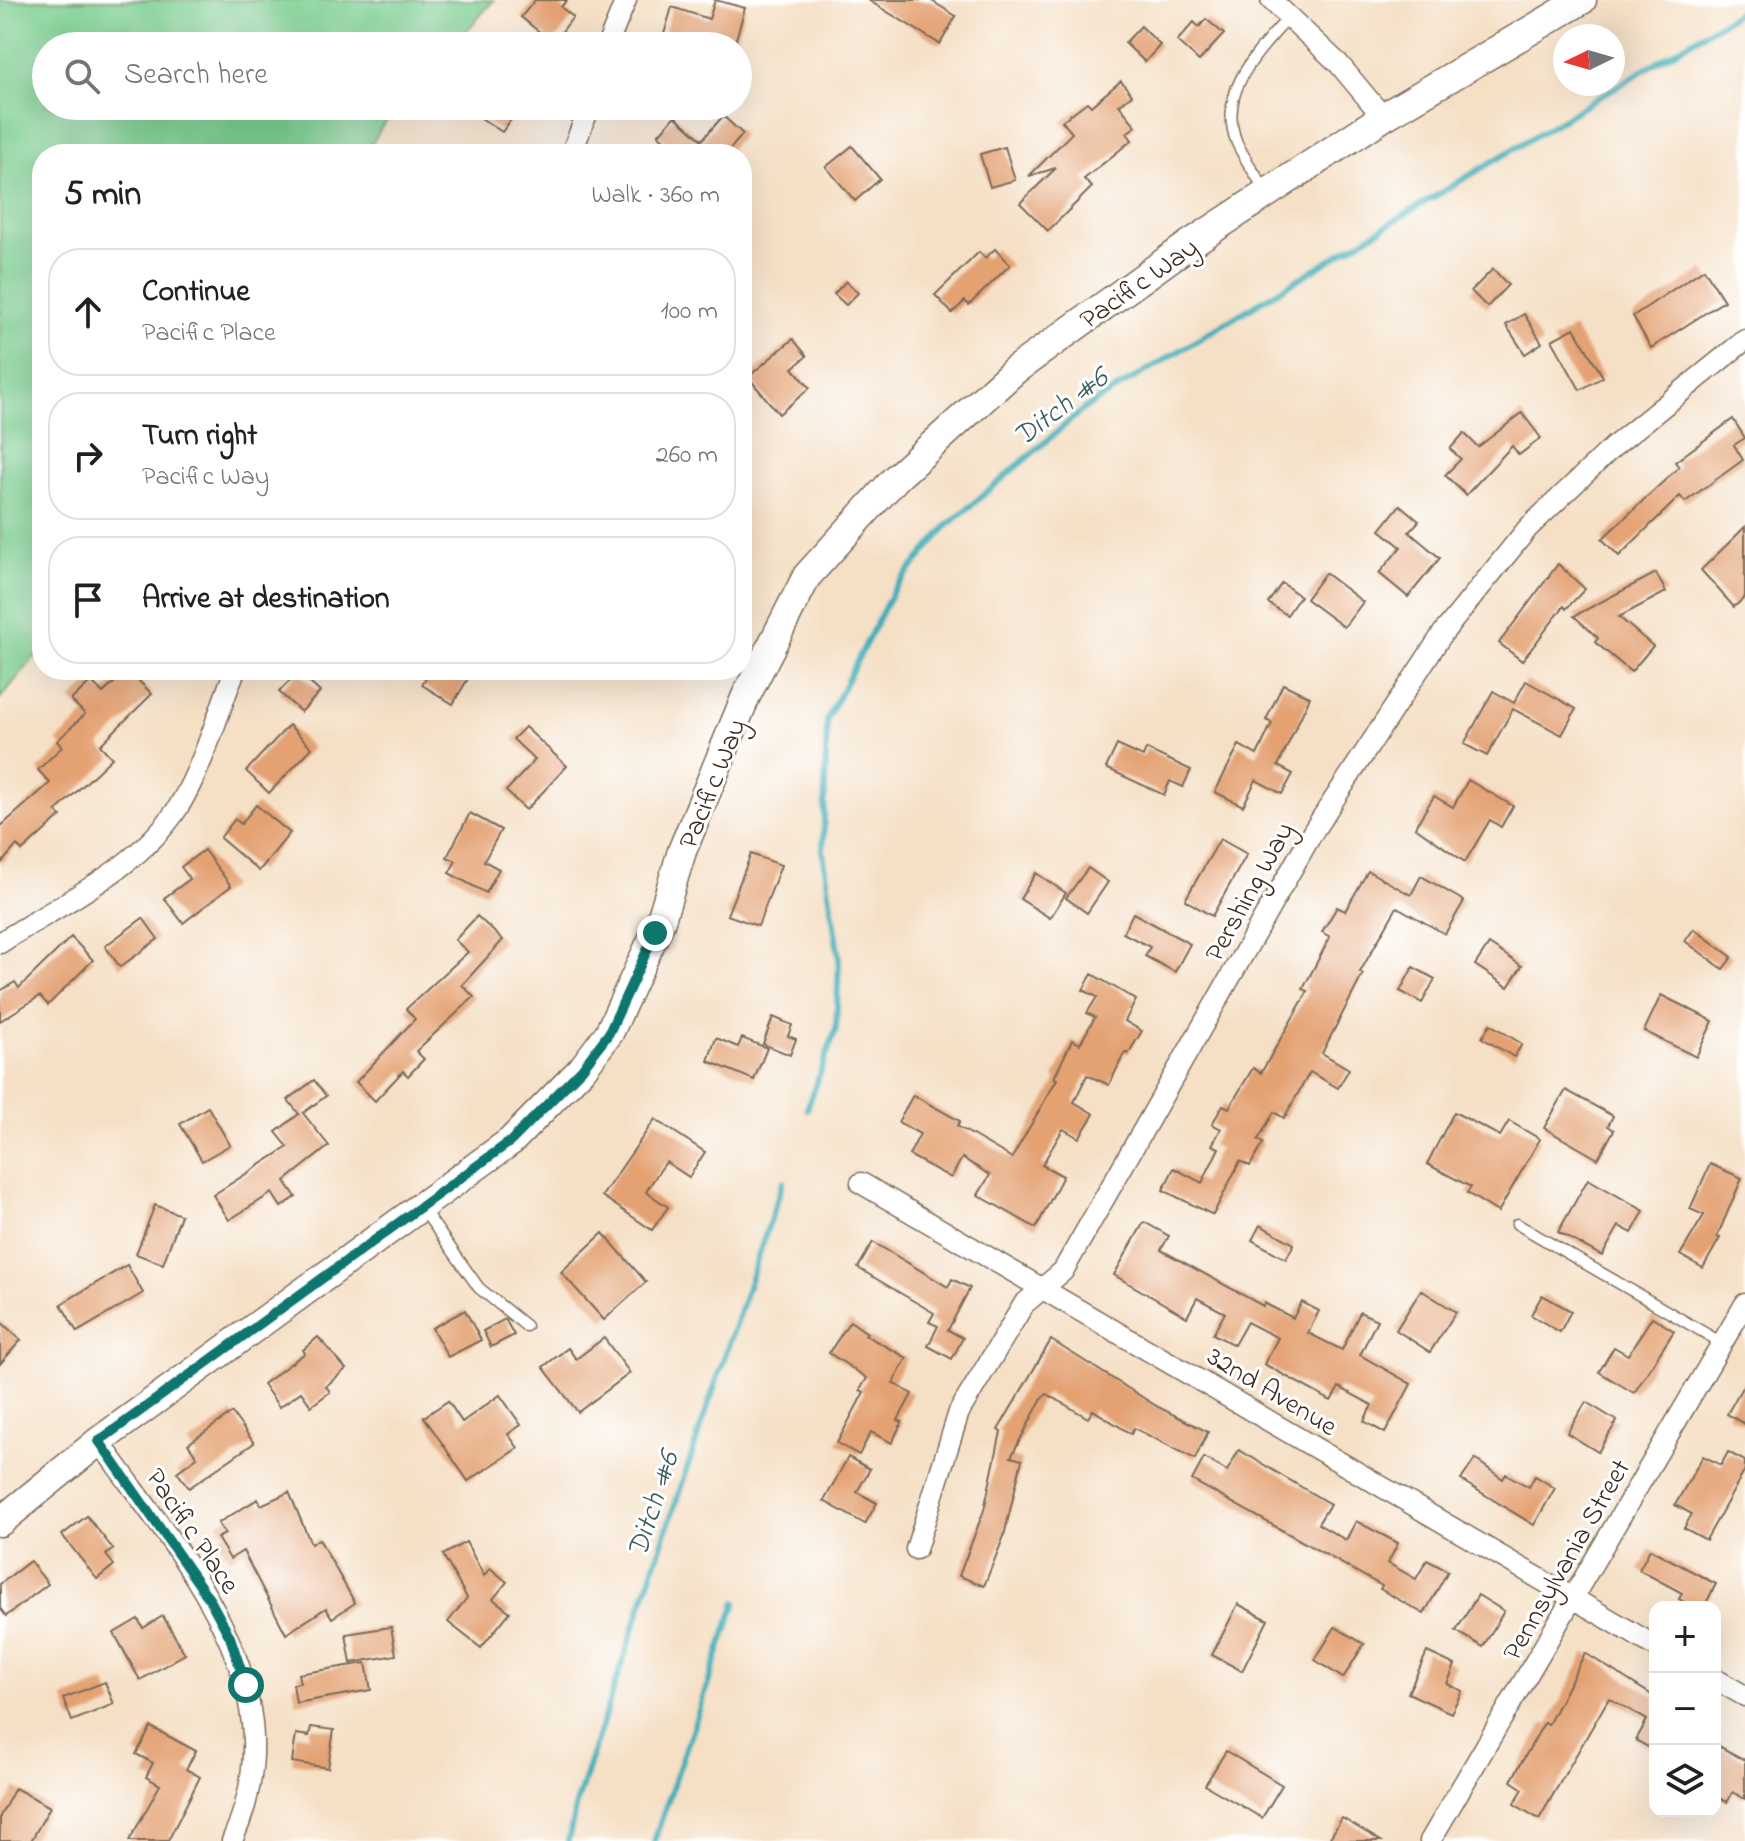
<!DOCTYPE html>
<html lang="en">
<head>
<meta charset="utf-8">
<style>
	:root { --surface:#fff; --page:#f6f6f6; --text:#202124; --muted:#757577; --line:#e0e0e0 }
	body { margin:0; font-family:"Indie Flower",sans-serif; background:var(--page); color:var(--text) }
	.controls { position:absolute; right:24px; bottom:24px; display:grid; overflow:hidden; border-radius:16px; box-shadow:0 8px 32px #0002 }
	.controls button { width:72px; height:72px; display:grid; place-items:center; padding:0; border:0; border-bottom:2px solid var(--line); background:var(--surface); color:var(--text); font:40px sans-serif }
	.compass { position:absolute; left:1553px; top:24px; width:72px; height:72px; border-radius:50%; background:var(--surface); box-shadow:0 8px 32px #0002; rotate:265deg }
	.stop { position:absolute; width:24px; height:24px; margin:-18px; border:6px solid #0f766e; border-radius:50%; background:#fff }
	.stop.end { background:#0f766e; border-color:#fff; box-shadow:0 2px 8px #0008 }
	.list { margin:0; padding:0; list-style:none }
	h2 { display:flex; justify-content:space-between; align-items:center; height:104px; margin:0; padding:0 32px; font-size:34px }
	h2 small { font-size:26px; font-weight:400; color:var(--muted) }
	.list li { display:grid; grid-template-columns:52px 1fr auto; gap:24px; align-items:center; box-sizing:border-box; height:128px; margin:0 16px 16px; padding:0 16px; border:2px solid var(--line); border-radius:32px }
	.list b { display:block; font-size:30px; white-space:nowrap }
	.list p { margin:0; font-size:26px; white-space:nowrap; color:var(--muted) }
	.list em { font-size:26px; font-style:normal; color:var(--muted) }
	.icon { flex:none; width:44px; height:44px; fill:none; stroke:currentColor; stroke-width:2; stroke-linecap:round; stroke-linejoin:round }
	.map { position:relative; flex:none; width:1745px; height:1841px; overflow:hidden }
	.search { position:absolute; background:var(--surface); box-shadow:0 8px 32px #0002; left:32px; top:32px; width:720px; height:88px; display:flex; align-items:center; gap:20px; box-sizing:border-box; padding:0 28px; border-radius:44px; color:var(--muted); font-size:30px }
	.panel { position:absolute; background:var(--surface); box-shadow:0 8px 32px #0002; left:32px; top:144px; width:720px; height:536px; border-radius:32px }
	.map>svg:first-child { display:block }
</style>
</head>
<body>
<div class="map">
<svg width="1745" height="1841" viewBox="0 0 1745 1841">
	<rect width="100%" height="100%" fill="#fff"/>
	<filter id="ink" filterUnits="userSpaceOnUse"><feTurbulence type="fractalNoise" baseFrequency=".0125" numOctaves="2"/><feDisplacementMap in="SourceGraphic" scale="16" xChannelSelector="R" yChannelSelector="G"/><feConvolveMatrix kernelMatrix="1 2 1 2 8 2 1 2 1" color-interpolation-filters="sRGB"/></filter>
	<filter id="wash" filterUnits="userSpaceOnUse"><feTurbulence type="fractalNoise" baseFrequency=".006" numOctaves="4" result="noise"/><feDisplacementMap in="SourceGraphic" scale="32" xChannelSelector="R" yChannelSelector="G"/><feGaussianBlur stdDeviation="1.8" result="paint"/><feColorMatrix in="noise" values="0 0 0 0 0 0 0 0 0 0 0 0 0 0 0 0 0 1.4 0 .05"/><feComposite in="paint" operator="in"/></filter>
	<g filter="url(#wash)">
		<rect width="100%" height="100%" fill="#f5e0c6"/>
		<path fill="#7acd8f" stroke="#5a7c56" stroke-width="2" d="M0 0H494L453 46H46V106H400L382 126 366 154H42V648L0 699Z"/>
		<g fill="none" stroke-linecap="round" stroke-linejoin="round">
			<g stroke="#3dadb8" stroke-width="6">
				<path d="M807 1109 836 1029 839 959 823 852 827 719 894 589 948 525 1085 408 1743 10"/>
				<path d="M568 1841 576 1805 612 1693 783 1182"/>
				<path d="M654 1841 736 1602"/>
			</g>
		</g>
		<g id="blocks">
			<g fill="#e4a273">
				<path d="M535 0H567L561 7 573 17 553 43 521 17Z"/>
				<path d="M715 0 745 8 734 46H703L664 34 672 7 709 19Z"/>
				<path d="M868 0H930L956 16 940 44Z"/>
				<path d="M1206 19 1224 34 1199 61 1177 41 1194 22 1199 27Z"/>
				<path d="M1141 26 1160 45 1145 62 1125 43Z"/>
				<path d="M1121 81 1132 95 1119 105 1136 126 1127 133 1132 140 1084 179 1092 187 1048 231 1020 203 1056 168 1029 176 1072 133 1062 121 1087 102 1091 106Z"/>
				<path d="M485 106H521L502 132 478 116Z"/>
				<path d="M675 116 702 140 723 116 743 134 726 154H680L658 135Z"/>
				<path d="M852 146 880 179 855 201 826 167Z"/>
				<path d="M1005 147 1015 180 990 187 980 154Z"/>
				<path d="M995 249 1010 265 969 305 965 301 952 313 935 295 979 252 985 258Z"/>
				<path d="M1493 269 1508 285 1487 307 1471 291Z"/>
				<path d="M1704 269 1724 301 1651 348 1633 316Z"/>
				<path d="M846 281 858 293 846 305 834 294Z"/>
				<path d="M1524 314 1542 343 1525 354 1506 325Z"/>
				<path d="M1574 328 1603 377 1580 390 1552 340Z"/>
				<path d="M793 339 807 356 793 368 810 388 779 414 748 377Z"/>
				<path d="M1522 413 1541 438 1519 455 1512 446 1466 495 1445 475 1461 459 1450 449 1464 433 1478 447Z"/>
				<path d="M1733 419 1745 438 1734 445 1743 460 1685 502 1680 496 1619 556 1602 539 1679 467 1675 462Z"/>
				<path d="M1400 505 1419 521 1409 532 1440 558 1408 597 1379 573 1401 547 1380 530Z"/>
				<path d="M1745 527V597L1734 607 1701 570Z"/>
				<path d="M1558 564 1585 589 1566 609 1564 606 1522 661 1499 643Z"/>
				<path d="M1325 573 1363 602 1344 627 1306 599Z"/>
				<path d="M1656 573 1666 592 1619 617 1653 646 1631 672 1595 642 1598 638 1574 616Z"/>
				<path d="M1282 583 1300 596 1287 615 1268 603Z"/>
				<path d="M128 670 152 694 100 745 112 758 56 811 61 816 22 851 17 845 0 865V827L50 783 38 770 62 747 57 741 85 714 71 700 91 681 103 693Z"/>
				<path d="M431 670H473L453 704 422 685Z"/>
				<path d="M298 672 320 692 301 712 279 692Z"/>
				<path d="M1526 681 1576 709 1562 735 1513 709 1487 756 1464 744 1493 691 1514 703Z"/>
				<path d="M1283 684 1310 697 1278 766 1293 774 1282 794 1256 780 1243 806 1215 792 1239 745 1257 755 1272 723 1266 720Z"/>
				<path d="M289 725 312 748 269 793 246 771Z"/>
				<path d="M525 727 567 766 526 810 506 791 535 760 513 739Z"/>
				<path d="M1117 745 1143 757 1146 749 1191 770 1183 787 1170 781 1164 795 1106 768Z"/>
				<path d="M1468 780 1513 806 1501 827 1490 820 1465 862 1415 827 1434 796 1453 807Z"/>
				<path d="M256 805 290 833 259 871 220 838 235 819 241 824Z"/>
				<path d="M470 813 501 830 484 861 499 869 486 893 449 873 456 861 447 857Z"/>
				<path d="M1220 839 1247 854 1212 916 1185 900Z"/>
				<path d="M204 850 231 886 183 923 164 898 190 879 181 867Z"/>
				<path d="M751 854 781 865 758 926 727 915Z"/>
				<path d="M1088 868 1108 882 1087 913 1066 898Z"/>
				<path d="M1368 871 1411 895 1421 876 1464 901 1445 934 1397 907 1360 972 1363 974 1322 1053 1349 1069 1338 1088 1310 1072 1284 1118 1274 1112 1258 1140 1263 1143 1250 1166 1240 1161 1213 1215 1163 1190 1174 1168 1202 1183 1219 1148 1212 1145 1221 1129 1212 1124 1223 1105 1229 1108 1253 1068 1261 1073 1308 991 1303 989 1330 937 1322 932 1337 907 1345 911Z"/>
				<path d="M1036 873 1066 893 1050 918 1020 899Z"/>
				<path d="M1133 913 1190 944 1175 972 1145 956 1150 947 1123 933Z"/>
				<path d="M477 916 503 940 462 985 474 997 416 1051 424 1059 408 1076 403 1071 375 1101 356 1082 415 1019 406 1009 468 952 455 940Z"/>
				<path d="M143 918 158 939 120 967 105 946Z"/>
				<path d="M1694 929 1732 957 1723 969 1685 941Z"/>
				<path d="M71 937 93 960 48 1005 40 996 0 1021V991L15 982 19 988Z"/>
				<path d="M1489 944 1522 966 1508 987 1475 965Z"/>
				<path d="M1413 967 1435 979 1422 1003 1400 991Z"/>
				<path d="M1092 974 1136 1000 1125 1021 1142 1031 1128 1054 1125 1052 1109 1085 1087 1075 1074 1102 1094 1114 1079 1138 1063 1129 1042 1165 1063 1176 1036 1228 978 1195 990 1175 962 1158 951 1178 909 1155 920 1134 898 1122 913 1095 960 1121 957 1126 1012 1158 1057 1079 1054 1078 1072 1040 1080 1044 1095 1017 1087 1013 1097 997 1083 990Z"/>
				<path d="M1661 995 1713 1021 1696 1057 1644 1031Z"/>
				<path d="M773 1017 792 1025 788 1036 796 1039 790 1055 763 1044Z"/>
				<path d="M1490 1024 1522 1044 1514 1057 1482 1038Z"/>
				<path d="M716 1038 738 1047 742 1038 767 1048 754 1080 708 1061Z"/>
				<path d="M314 1080 326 1096 303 1113 329 1146 285 1181 296 1197 281 1207 272 1193 229 1220 213 1195 288 1147 276 1132 299 1114 288 1100Z"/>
				<path d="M1566 1090 1613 1116 1608 1126 1614 1130 1598 1159 1544 1128Z"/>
				<path d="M208 1107 230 1145 202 1161 180 1124Z"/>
				<path d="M1454 1112 1500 1136 1509 1121 1540 1139 1498 1212 1467 1193 1471 1187 1427 1164Z"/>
				<path d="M655 1119 705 1152 689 1177 666 1162 656 1176 646 1192 668 1207 652 1230 602 1196Z"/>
				<path d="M1710 1164 1742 1178 1717 1237 1720 1238 1703 1268 1680 1255 1704 1215 1690 1209Z"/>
				<path d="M1588 1179 1644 1211 1632 1233 1619 1226 1602 1256 1558 1232Z"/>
				<path d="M155 1205 181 1215 163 1264 136 1254Z"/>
				<path d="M1144 1222 1169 1236 1161 1250 1263 1306 1264 1303 1293 1318 1302 1302 1319 1311 1308 1333 1342 1350 1360 1312 1377 1320 1360 1355 1411 1384 1385 1433 1364 1421 1372 1405 1339 1387 1331 1401 1264 1364 1278 1338 1247 1322 1234 1345 1213 1334 1225 1313 1197 1298 1187 1317 1114 1275Z"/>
				<path d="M1260 1225 1294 1244 1286 1259 1252 1240Z"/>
				<path d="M603 1233 646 1282 604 1320 561 1272Z"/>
				<path d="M873 1242 948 1287 952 1279 970 1288 948 1330 963 1338 952 1359 928 1346 938 1326 929 1322 934 1313 858 1268Z"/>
				<path d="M127 1265 143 1293 77 1332 61 1304Z"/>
				<path d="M1421 1290 1456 1312 1430 1352 1396 1330Z"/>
				<path d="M1542 1295 1571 1311 1560 1332 1531 1315Z"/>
				<path d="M465 1310 481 1340 448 1357 432 1328Z"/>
				<path d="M1652 1317 1674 1331 1634 1393 1599 1372 1614 1347 1628 1355Z"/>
				<path d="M505 1319 514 1335 491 1347 483 1331Z"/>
				<path d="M0 1321 21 1340 0 1364Z"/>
				<path d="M850 1321 867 1333 865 1335 907 1358 893 1383 912 1394 898 1420 902 1422 892 1443 871 1432 859 1455 837 1443 864 1392 860 1390 867 1378 829 1353Z"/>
				<path d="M318 1337 346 1369 326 1386 330 1392 311 1406 301 1392 279 1407 263 1384 305 1353 303 1350Z"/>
				<path d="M604 1338 630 1373 578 1412 543 1367 568 1348 576 1359Z"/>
				<path d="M1051 1340 1158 1407 1208 1432 1195 1459 1134 1428 1131 1434 1093 1410 1088 1418 1047 1394 1042 1398 1011 1457 1022 1460 1004 1536 984 1586 959 1576 984 1510 1001 1432 998 1430Z"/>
				<path d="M1745 1382V1424L1727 1414Z"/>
				<path d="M500 1395 521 1425 508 1434 518 1448 468 1481 424 1417 448 1401 462 1422Z"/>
				<path d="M1586 1402 1617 1421 1598 1452 1567 1433Z"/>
				<path d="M232 1413 254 1443 189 1488 177 1472 197 1457 188 1444Z"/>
				<path d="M1239 1450 1330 1504 1318 1524 1346 1540 1356 1521 1398 1543 1388 1563 1416 1579 1427 1560 1448 1571 1424 1614 1380 1589 1382 1586 1192 1480 1204 1458 1227 1471Z"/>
				<path d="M1728 1452 1745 1461V1470L1706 1540 1684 1528 1692 1514 1675 1505 1703 1456 1721 1465Z"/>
				<path d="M848 1457 870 1469 857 1492 877 1503 865 1524 824 1501Z"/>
				<path d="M1475 1459 1503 1479 1506 1474 1529 1487 1535 1476 1555 1488 1534 1525 1461 1480Z"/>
				<path d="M289 1492 311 1544 319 1539 355 1603 332 1618 326 1608 286 1634 243 1551 230 1559 217 1538 225 1534 218 1523 258 1499 261 1505Z"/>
				<path d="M87 1516 113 1549 106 1555 114 1565 97 1579 62 1535Z"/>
				<path d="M466 1542 484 1576 490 1568 507 1582 493 1599 510 1612 481 1648 448 1622 467 1598 443 1555Z"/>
				<path d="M1650 1549 1716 1584 1704 1607H1693L1679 1599 1682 1593 1639 1570Z"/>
				<path d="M30 1561 48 1584 6 1616 0 1608V1584Z"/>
				<path d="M1478 1595 1504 1611 1483 1647 1456 1631Z"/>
				<path d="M1238 1604 1268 1620 1242 1671 1212 1655Z"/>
				<path d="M163 1616 185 1654 140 1680 114 1633 138 1619 143 1628Z"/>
				<path d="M391 1627 396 1655 351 1663 346 1634Z"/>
				<path d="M1335 1627 1364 1644 1343 1678 1315 1660Z"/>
				<path d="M1427 1652 1455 1665 1447 1684 1462 1691 1451 1713 1408 1693Z"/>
				<path d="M1585 1653 1655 1697V1751L1636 1740 1647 1720 1609 1698 1539 1819 1514 1804 1523 1789 1511 1781 1544 1723 1548 1725Z"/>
				<path d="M366 1663 371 1690 296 1703 293 1684 300 1683 298 1674Z"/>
				<path d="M105 1682 114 1704 72 1721 63 1698Z"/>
				<path d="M151 1727 196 1751 186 1769 200 1777 168 1841H129L160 1785 146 1777 153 1763 136 1754Z"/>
				<path d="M311 1727 334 1730 328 1768 292 1762 296 1734 309 1736Z"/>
				<path d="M1715 1744 1745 1760V1799L1733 1792 1727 1802 1715 1796Z"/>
				<path d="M1226 1751 1282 1785 1262 1818 1205 1785Z"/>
				<path d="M15 1788 50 1807 31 1841H0V1816Z"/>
				<path d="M1342 1818 1381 1841H1328Z"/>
			</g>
		</g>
	</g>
	<g filter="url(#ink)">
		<use href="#blocks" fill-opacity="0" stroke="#7c6a59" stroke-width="2"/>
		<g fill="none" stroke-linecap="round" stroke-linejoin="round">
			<defs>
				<g id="service">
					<path d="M1266 192C1257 176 1245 160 1237 143 1216 92 1258 52 1289 17"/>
					<path d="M422 1208 479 1288 526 1326"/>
					<path d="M1517 1224 1722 1343"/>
				</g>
				<g id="minor">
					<path d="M1271 0 1339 64 1383 117"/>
					<path d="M607 46 626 0"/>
					<path d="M571 154 590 106"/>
					<path d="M0 943C60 904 140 868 179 806 204 764 217 715 235 670"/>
					<path d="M861 1183 1655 1646"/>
					<path d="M99 1441C183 1561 302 1686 232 1841"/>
					<path d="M916 1549 959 1412 1024 1304 1063 1271 1314 830 1443 633 1528 528 1613 447 1745 340"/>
					<path d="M1715 1679 1745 1696"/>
					<path d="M1430 1841 1745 1304"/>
				</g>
				<path id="secondary" d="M0 1522 99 1441 511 1141 582 1069 609 1033 660 923 682 851 746 696 807 576 896 478 1015 370 1187 246 1383 117 1582 0"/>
			</defs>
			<use href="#service" stroke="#7c6a59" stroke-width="13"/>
			<use href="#minor" stroke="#7c6a59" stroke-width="23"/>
			<use href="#secondary" stroke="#7c6a59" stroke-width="31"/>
			<use href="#service" stroke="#fff" stroke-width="10"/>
			<use href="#minor" stroke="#fff" stroke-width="20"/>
			<use href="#secondary" stroke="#fff" stroke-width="28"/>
		</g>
	</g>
	<g fill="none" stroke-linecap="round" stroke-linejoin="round" filter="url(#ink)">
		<path stroke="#0f766e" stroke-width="10" d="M246 1685 230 1637 210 1600 99 1441 511 1141 582 1069 609 1033 655 933"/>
	</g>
	<g text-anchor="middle" stroke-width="6" stroke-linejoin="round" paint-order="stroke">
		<g font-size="28" fill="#3b2a1e" stroke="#fff">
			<text transform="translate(1138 282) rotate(-35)" y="10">Pacific Way</text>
			<text transform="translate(711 783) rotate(-68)" y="10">Pacific Way</text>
			<text transform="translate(1248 891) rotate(-61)" y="10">Pershing Way</text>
			<text transform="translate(1273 1390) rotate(31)" y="10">32nd Avenue</text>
			<text transform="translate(194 1530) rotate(56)" y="10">Pacific Place</text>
			<text transform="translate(1565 1559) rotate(-60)" y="10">Pennsylvania Street</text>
		</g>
		<g font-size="30" font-style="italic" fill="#3c5e5c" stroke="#fff">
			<text transform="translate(1060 406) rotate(-37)" y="10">Ditch #6</text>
			<text transform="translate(652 1504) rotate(-72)" y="10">Ditch #6</text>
		</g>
	</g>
</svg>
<div class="controls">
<button>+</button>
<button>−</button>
<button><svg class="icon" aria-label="layers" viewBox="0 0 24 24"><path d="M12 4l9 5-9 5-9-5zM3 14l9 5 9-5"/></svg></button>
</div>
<svg class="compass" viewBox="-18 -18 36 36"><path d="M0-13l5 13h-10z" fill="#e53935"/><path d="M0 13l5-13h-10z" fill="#757577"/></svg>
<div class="stop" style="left:246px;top:1685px"></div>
<div class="stop end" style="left:655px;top:933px"></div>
<div class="search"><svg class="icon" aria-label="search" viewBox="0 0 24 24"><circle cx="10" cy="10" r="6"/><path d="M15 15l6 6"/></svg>Search here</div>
<section class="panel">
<h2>5 min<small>Walk · 360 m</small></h2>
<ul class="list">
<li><svg class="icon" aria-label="ahead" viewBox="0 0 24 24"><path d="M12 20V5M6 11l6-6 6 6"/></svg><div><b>Continue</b><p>Pacific Place</p></div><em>100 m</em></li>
<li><svg class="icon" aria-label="right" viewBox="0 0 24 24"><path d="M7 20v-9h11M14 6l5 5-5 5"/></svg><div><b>Turn right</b><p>Pacific Way</p></div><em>260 m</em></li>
<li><svg class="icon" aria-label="arrive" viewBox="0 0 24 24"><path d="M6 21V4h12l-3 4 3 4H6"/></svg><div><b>Arrive at destination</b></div></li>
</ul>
</section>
</div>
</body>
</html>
